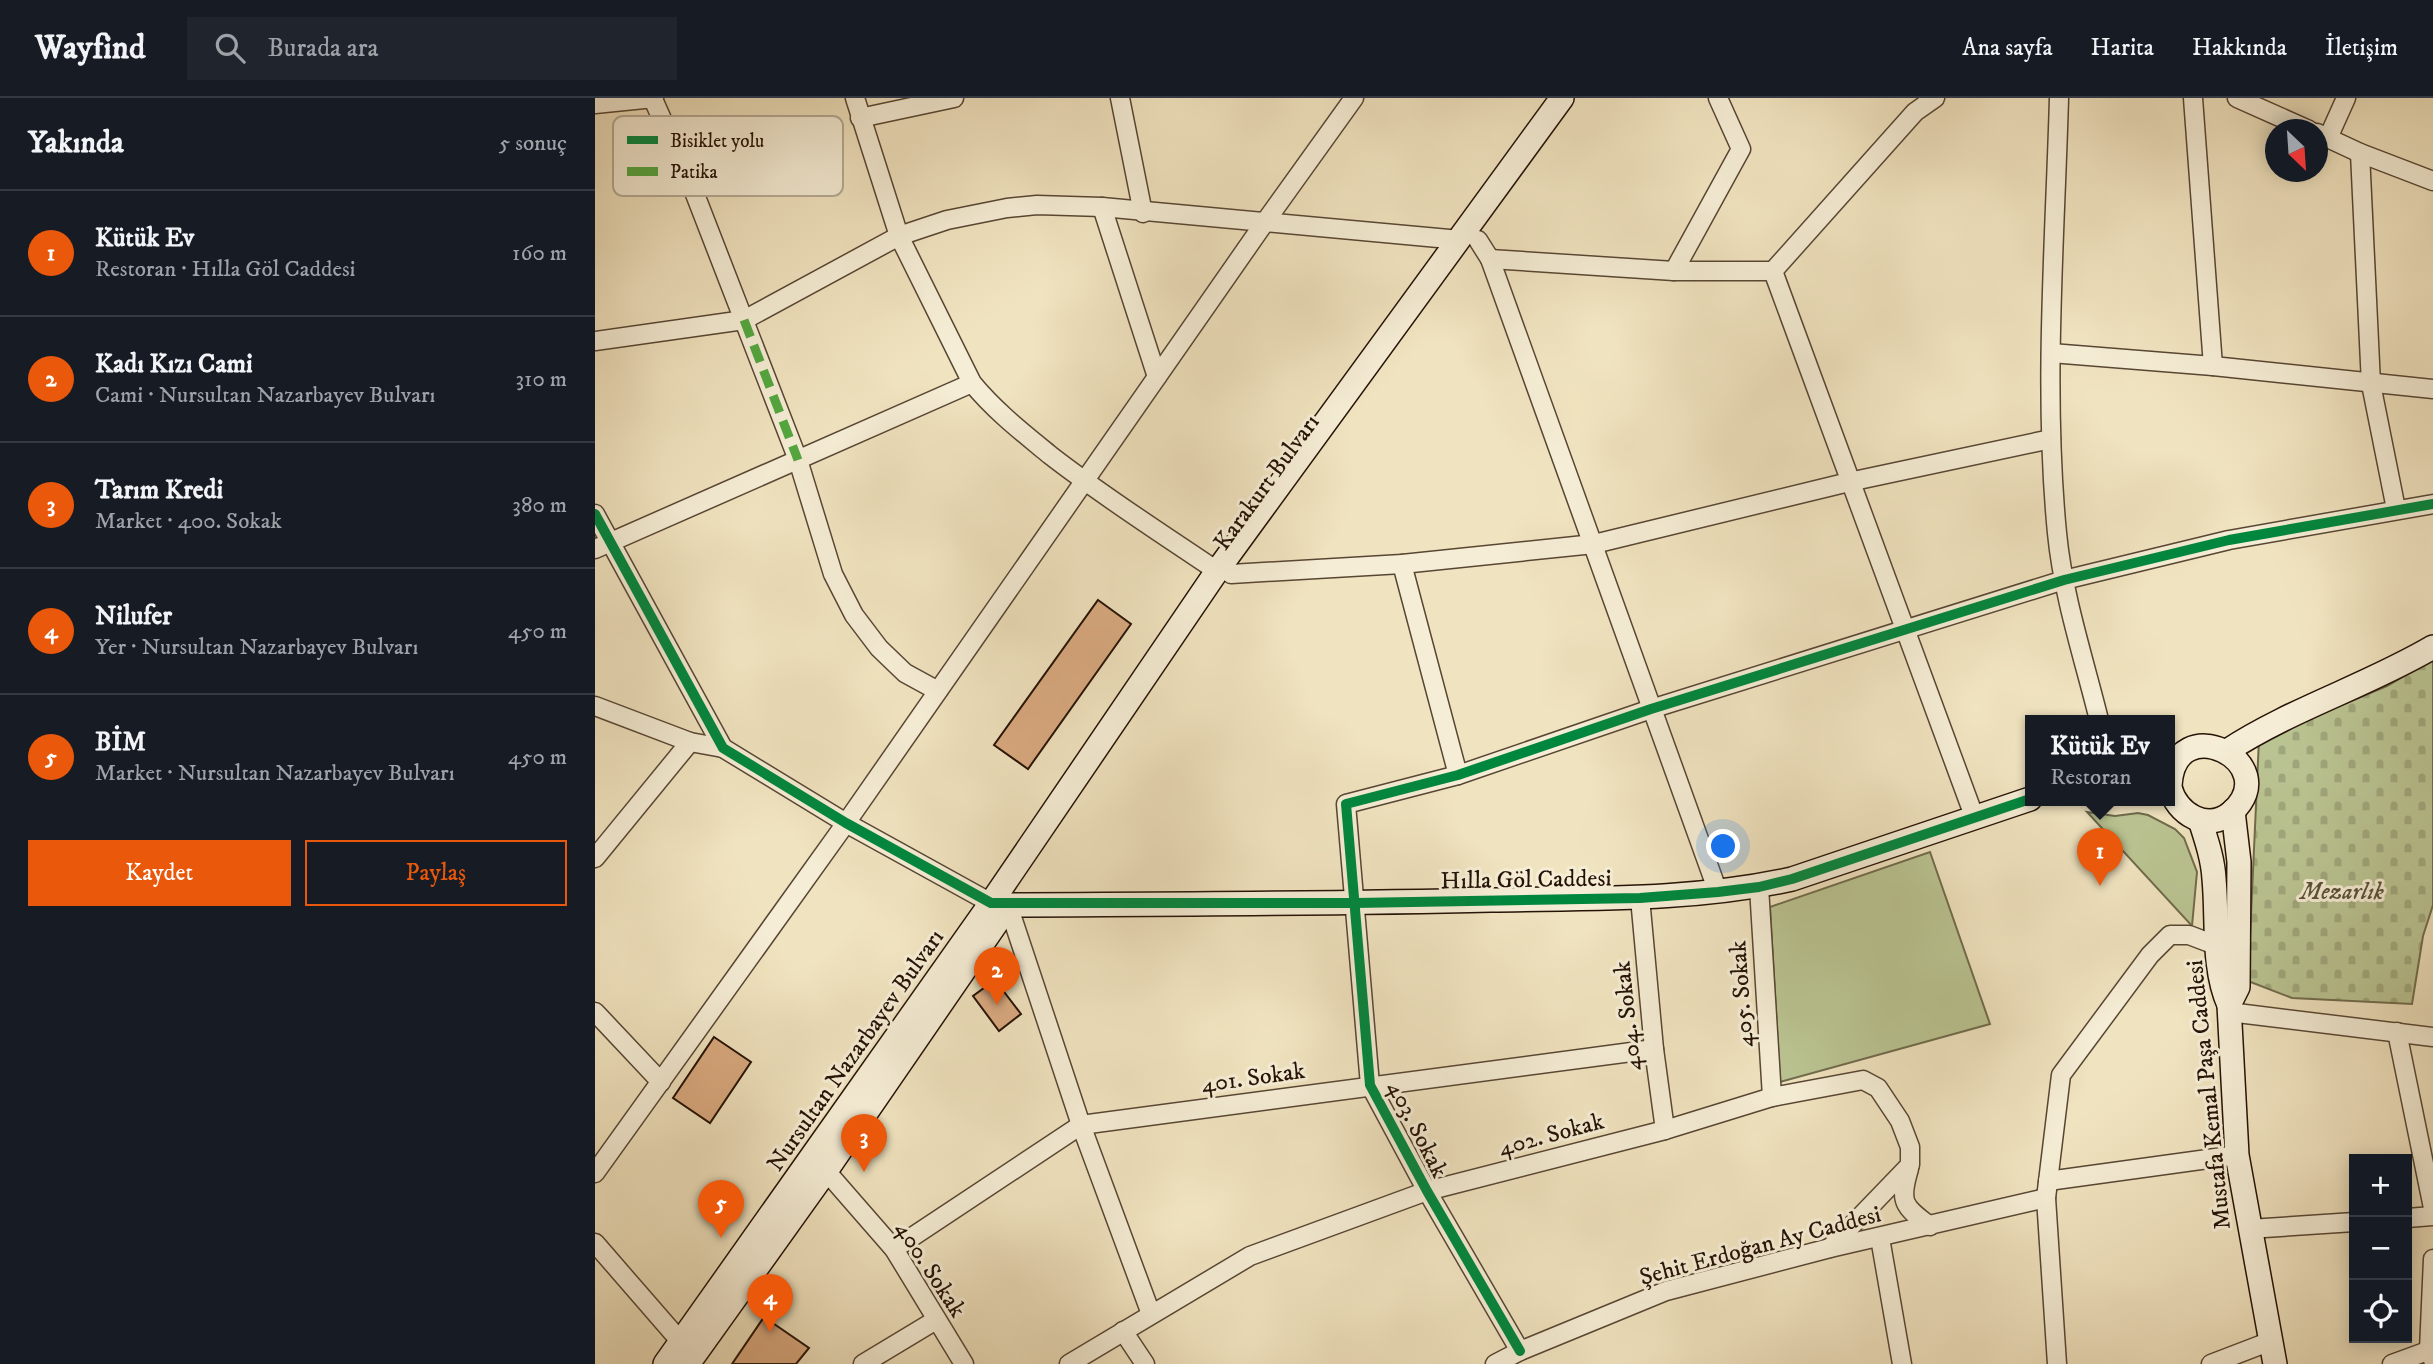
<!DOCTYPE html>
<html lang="tr">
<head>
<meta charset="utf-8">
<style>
	:root { --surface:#171b24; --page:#20242c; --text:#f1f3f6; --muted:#9ea1a6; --line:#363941; --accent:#ea580c }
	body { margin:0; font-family:"IM FELL DW Pica",serif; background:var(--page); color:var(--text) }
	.controls { position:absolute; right:21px; bottom:21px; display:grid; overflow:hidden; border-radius:0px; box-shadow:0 4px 18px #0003 }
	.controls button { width:63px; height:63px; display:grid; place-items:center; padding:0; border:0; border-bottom:2px solid var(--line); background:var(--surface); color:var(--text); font:35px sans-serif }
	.compass { position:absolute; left:1670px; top:21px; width:63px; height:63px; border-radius:50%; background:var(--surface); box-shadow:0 4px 18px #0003; rotate:155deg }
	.you { position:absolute; left:1129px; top:749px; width:24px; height:24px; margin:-18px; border:5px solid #fff; border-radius:50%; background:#1a73e8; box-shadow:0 0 0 10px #1a73e833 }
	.badge { display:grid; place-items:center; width:46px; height:46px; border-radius:50%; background:var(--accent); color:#fff; font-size:23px; font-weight:700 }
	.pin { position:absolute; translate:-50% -58px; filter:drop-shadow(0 2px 4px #0008) }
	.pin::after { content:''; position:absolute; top:37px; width:24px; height:21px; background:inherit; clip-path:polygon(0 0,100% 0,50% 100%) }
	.popup { position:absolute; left:1430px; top:617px; width:150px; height:91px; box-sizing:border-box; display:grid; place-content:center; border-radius:0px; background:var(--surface); filter:drop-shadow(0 2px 5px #0005); font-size:23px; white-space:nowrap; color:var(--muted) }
	.popup b { font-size:26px; color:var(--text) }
	.popup::after { content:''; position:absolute; left:50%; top:100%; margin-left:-14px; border:14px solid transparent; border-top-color:var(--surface) }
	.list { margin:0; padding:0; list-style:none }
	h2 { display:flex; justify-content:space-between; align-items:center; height:91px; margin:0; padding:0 28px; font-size:30px }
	h2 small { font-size:23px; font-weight:400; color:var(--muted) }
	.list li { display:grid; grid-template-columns:46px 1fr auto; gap:21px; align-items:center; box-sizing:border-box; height:126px; padding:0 28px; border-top:2px solid var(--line) }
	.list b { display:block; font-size:26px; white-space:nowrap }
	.list p { margin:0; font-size:23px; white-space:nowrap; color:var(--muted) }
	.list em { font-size:23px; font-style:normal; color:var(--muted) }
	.actions { display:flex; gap:14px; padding:21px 28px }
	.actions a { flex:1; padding:16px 0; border:2px solid var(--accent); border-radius:0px; text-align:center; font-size:24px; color:var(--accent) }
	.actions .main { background:var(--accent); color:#fff }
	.icon { flex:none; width:38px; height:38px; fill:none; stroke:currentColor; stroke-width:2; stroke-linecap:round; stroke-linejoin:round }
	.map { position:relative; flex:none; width:1838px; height:1266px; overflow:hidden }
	header { display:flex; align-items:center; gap:42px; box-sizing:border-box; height:98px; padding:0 35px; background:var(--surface); border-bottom:2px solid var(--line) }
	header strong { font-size:33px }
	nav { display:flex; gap:38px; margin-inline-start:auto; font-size:24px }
	.search { width:490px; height:63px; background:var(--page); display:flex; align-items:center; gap:18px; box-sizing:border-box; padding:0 24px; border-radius:0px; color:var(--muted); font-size:26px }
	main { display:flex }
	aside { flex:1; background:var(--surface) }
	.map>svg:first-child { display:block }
</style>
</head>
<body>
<header>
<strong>Wayfind</strong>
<div class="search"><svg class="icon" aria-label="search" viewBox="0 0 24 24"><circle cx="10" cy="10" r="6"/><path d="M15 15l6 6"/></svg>Burada ara</div>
<nav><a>Ana sayfa</a><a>Harita</a><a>Hakkında</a><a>İletişim</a></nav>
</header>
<main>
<aside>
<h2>Yakında<small>5 sonuç</small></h2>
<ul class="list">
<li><span class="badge">1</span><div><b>Kütük Ev</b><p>Restoran · Hılla Göl Caddesi</p></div><em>160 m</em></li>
<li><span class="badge">2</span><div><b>Kadı Kızı Cami</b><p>Cami · Nursultan Nazarbayev Bulvarı</p></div><em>310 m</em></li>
<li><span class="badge">3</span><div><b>Tarım Kredi</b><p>Market · 400. Sokak</p></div><em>380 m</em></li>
<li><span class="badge">4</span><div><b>Nilufer</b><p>Yer · Nursultan Nazarbayev Bulvarı</p></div><em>450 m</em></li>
<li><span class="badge">5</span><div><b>BİM</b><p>Market · Nursultan Nazarbayev Bulvarı</p></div><em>450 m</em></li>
</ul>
<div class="actions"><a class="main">Kaydet</a><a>Paylaş</a></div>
</aside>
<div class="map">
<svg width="1838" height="1266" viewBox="0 0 1838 1266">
	<defs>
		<pattern id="cemetery-stones" width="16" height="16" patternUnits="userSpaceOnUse" patternTransform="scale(1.75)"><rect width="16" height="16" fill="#bac492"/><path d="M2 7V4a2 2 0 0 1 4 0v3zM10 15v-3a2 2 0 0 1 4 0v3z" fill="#a0a77c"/></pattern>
	</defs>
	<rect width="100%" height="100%" fill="#f0e3bf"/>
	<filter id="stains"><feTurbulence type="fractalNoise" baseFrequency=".00286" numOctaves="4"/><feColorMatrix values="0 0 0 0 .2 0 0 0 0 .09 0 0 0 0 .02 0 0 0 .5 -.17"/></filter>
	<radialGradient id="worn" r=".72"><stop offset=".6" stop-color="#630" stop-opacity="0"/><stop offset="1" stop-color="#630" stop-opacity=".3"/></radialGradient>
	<path fill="url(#cemetery-stones)" stroke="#706b4c" stroke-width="2" d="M1838 561V807L1828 838 1817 906 1697 900 1653 883 1664 641 1792 588Z"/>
	<g fill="#bac492" stroke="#706b4c" stroke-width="2">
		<path d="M1492 714 1520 718 1543 715 1553 717 1580 731 1589 740 1602 774 1597 828Z"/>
		<path d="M1335 754 1395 926 1185 984 1175 809Z"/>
	</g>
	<g fill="#daaa80" stroke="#251206" stroke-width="2">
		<path d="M503 502 536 526 433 671 399 647Z"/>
		<path d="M400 882 426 916 404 933 378 898Z"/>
		<path d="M119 939 156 964 115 1025 78 1000Z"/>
		<path d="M169 1219 214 1250 201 1266H137Z"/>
	</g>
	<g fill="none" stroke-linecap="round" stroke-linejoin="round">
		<defs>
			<g id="street">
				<path d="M260 0 304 138 377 285C400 313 427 334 455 357 509 399 566 435 622 473"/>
				<path d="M525 0 548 115"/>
				<path d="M1464 0C1460 144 1448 291 1462 435 1468 498 1489 561 1504 622"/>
				<path d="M1598 0 1618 268"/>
				<path d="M1642 0 1714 32"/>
				<path d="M58 1 98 91 203 362 238 476 259 517 284 550 310 575 343 593"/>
				<path d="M0 6 59 0"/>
				<path d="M265 20 359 0"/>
				<path d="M1722 35 1765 55 1838 83"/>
				<path d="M1733 40 1751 0"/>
				<path d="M1765 55 1776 286 1801 411"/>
				<path d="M507 109 562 279"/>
				<path d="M883 142 895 161 1123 794"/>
				<path d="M895 161 1079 173H1178L1320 14 1340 0"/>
				<path d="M1079 173 1146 51 1123 0"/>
				<path d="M1178 173 1379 718"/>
				<path d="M0 243 149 222 304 138 352 122 412 110 442 107 507 109 865 142"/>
				<path d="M1456 255 1618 268 1838 291"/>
				<path d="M0 416 128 650 251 725 396 805 413 807 486 1027 556 1216"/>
				<path d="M0 451 377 285"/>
				<path d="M807 466 863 677"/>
				<path d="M636 476 807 466 999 446 1254 384 1456 341"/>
				<path d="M0 608 95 644 128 650"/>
				<path d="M0 760 95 644"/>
				<path d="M1164 789 1177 999"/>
				<path d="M1045 800 1059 951 1070 1032"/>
				<path d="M0 914 66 984"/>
				<path d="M1634 914 1838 939"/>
				<path d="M1802 934 1838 1110"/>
				<path d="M1314 1071C1304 1104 1308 1108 1335 1128"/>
				<path d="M231 1073 299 1151 369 1266"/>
				<path d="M0 1075 251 725 670 124 759 0"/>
				<path d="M1453 1083 1642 1057"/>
				<path d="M1812 1120 1838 1118"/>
				<path d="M1654 1131 1759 1124"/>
				<path d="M1285 1140 1307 1266"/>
				<path d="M0 1145 86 1244"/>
				<path d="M299 1151 486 1027 1059 951"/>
				<path d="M1838 1161 1834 1252 1838 1262"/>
				<path d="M528 1233 550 1266"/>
				<path d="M925 1253 832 1093 775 987 751 706 863 677 1056 611 1469 482 1634 442 1838 406"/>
				<path d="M268 1266 341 1222"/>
				<path d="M474 1266 655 1158 832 1093 1070 1032 1177 999 1268 982 1283 990 1305 1023 1315 1049V1067L1235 1150"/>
				<path d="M900 1266 925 1253 1071 1193 1235 1150 1451 1100"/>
				<path d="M1462 1266 1451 1100 1466 977 1555 857 1575 837H1594L1623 848"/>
				<path d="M1616 1266 1676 1243"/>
				<path d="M1797 1266 1838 1251"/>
			</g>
			<g id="secondary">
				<path d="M1632 653C1696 611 1772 588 1838 549"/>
				<path d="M1575 688C1579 608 1691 665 1637 714 1613 735 1581 716 1575 689"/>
				<path d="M1605 722C1611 741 1618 761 1619 781 1623 822 1617 869 1634 907L1642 1057 1680 1266"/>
				<path d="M413 807C574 806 735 806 896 802 996 800 1098 803 1197 781L1435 701"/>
				<path d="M1634 907 1643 889 1644 764 1638 713"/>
				<path d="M70 1266 396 805 622 473 967 0"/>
				<path d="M93 1266 231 1073 405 820"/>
			</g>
		</defs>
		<use href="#street" stroke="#584634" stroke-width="21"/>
		<use href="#secondary" stroke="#251206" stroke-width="26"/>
		<use href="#street" stroke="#f5edd5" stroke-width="18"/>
		<use href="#secondary" stroke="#f5edd5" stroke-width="23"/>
		<path stroke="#53a840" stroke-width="9" stroke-dasharray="18 9" stroke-linecap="butt" d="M149 222 203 362"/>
		<defs>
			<g id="cycleway">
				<path d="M0 416 128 650 251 725 396 805H760L1045 800 1123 794 1164 789 1197 781 1435 701"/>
				<path d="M925 1253 832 1093 775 987 751 706 863 677 1056 611 1469 482 1634 442 1838 406"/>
			</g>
		</defs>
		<use href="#cycleway" stroke="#f5edd5" stroke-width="15"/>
		<use href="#cycleway" stroke="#00873e" stroke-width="10"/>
	</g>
	<g text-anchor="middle" stroke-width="6" stroke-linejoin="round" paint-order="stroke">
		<g font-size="24" fill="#251206" stroke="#f5edd5">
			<text transform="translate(671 384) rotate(-54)" y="8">Karakurt Bulvarı</text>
			<text transform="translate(931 781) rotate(-1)" y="8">Hılla Göl Caddesi</text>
			<text transform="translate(1146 896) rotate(-94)" y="8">405. Sokak</text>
			<text transform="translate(1032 918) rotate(-96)" y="8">404. Sokak</text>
			<text transform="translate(260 952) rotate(-55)" y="8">Nursultan Nazarbayev Bulvarı</text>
			<text transform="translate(658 979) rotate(-8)" y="8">401. Sokak</text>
			<text transform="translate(1613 997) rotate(-96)" y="8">Mustafa Kemal Paşa Caddesi</text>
			<text transform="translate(823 1031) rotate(63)" y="8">403. Sokak</text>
			<text transform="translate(956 1036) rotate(-15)" y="8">402. Sokak</text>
			<text transform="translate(1165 1147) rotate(-15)" y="8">Şehit Erdoğan Ay Caddesi</text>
			<text transform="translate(336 1171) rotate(57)" y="8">400. Sokak</text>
		</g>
		<g font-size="24" font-style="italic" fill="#595037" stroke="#f5edd5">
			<text x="1747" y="801">Mezarlık</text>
		</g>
	</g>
	<rect x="18" y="18" width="230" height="80" rx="10" fill="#f5edd5" stroke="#b7ab97" stroke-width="2"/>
	<rect x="32" y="38" width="31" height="8" fill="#00873e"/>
	<rect x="32" y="69" width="31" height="9" fill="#53a840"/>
	<g font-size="19" fill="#251206">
		<text x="75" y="49">Bisiklet yolu</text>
		<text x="75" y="80">Patika</text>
	</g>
	<rect width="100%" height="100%" filter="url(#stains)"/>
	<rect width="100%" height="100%" fill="url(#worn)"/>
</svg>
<div class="controls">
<button>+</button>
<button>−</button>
<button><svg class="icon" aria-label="locate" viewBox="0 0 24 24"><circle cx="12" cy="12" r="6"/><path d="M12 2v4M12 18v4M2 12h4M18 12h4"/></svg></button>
</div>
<svg class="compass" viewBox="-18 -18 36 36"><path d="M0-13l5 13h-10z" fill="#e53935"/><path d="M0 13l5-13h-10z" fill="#9ea1a6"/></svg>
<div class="you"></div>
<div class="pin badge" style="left:1505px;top:788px">1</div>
<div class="popup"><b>Kütük Ev</b>Restoran</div>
<div class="pin badge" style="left:402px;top:907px">2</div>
<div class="pin badge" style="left:269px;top:1074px">3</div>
<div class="pin badge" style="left:175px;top:1234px">4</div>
<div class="pin badge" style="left:126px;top:1140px">5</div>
</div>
</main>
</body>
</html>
